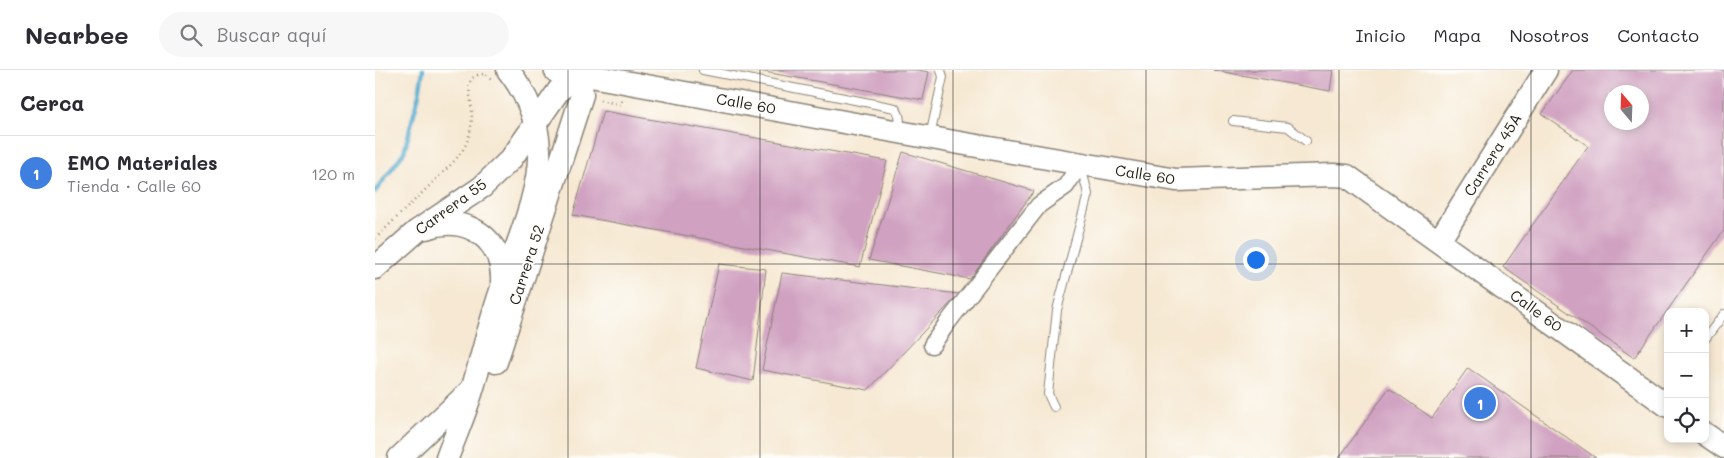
<!DOCTYPE html>
<html lang="es">
<head>
<meta charset="utf-8">
<style>
	:root { --surface:#fff; --page:#f7f7f7; --text:#2b2b33; --muted:#7c7c81; --line:#e1e1e2; --accent:#d1495b }
	body { margin:0; font-family:Mali,sans-serif; background:var(--page); color:var(--text) }
	.controls { position:absolute; right:15px; bottom:15px; display:grid; overflow:hidden; border-radius:10px; box-shadow:0 2px 8px #0003 }
	.controls button { width:45px; height:45px; display:grid; place-items:center; padding:0; border:0; border-bottom:1px solid var(--line); background:var(--surface); color:var(--text); font:25px sans-serif }
	.compass { position:absolute; left:1229px; top:15px; width:45px; height:45px; border-radius:50%; background:var(--surface); box-shadow:0 2px 8px #0003; rotate:341deg }
	.you { position:absolute; left:880px; top:189px; width:18px; height:18px; margin:-12px; border:4px solid #fff; border-radius:50%; background:#1a73e8; box-shadow:0 0 0 8px #1a73e833 }
	.badge { display:grid; place-items:center; width:32px; height:32px; border-radius:50%; background:var(--accent); color:#fff; font-size:16px; font-weight:700 }
	.pin { position:absolute; translate:-50% -50%; border:2px solid #fff; box-shadow:0 1px 5px #0006 }
	.list { margin:0; padding:0; list-style:none }
	h2 { display:flex; justify-content:space-between; align-items:center; height:65px; margin:0; padding:0 20px; font-size:21px }
	h2 small { font-size:16px; font-weight:400; color:var(--muted) }
	.list li { display:grid; grid-template-columns:32px 1fr auto; gap:15px; align-items:center; box-sizing:border-box; height:75px; padding:0 20px; border-top:1px solid var(--line) }
	.list b { display:block; font-size:19px; white-space:nowrap }
	.list p { margin:0; font-size:16px; white-space:nowrap; color:var(--muted) }
	.list em { font-size:16px; font-style:normal; color:var(--muted) }
	.icon { flex:none; width:28px; height:28px; fill:none; stroke:currentColor; stroke-width:2; stroke-linecap:round; stroke-linejoin:round }
	.map { position:relative; flex:none; width:1349px; height:388px; overflow:hidden }
	header { display:flex; align-items:center; gap:30px; box-sizing:border-box; height:70px; padding:0 25px; background:var(--surface); border-bottom:1px solid var(--line) }
	header strong { font-size:24px }
	nav { display:flex; gap:28px; margin-inline-start:auto; font-size:18px }
	.search { width:350px; height:45px; background:var(--page); display:flex; align-items:center; gap:12px; box-sizing:border-box; padding:0 18px; border-radius:28px; color:var(--muted); font-size:19px }
	main { display:flex }
	aside { flex:1; background:var(--surface) }
	.map>svg:first-child { display:block }
</style>
</head>
<body>
<header>
<strong>Nearbee</strong>
<div class="search"><svg class="icon" aria-label="search" viewBox="0 0 24 24"><circle cx="10" cy="10" r="6"/><path d="M15 15l6 6"/></svg>Buscar aquí</div>
<nav><a>Inicio</a><a>Mapa</a><a>Nosotros</a><a>Contacto</a></nav>
</header>
<main>
<aside>
<h2>Cerca<small></small></h2>
<ul class="list">
<li><span class="badge" style="background:#3f7fe0">1</span><div><b>EMO Materiales</b><p>Tienda · Calle 60</p></div><em>120 m</em></li>
</ul>
</aside>
<div class="map">
<svg width="1349" height="388" viewBox="0 0 1349 388">
	<rect width="100%" height="100%" fill="#fdfcf7"/>
	<filter id="ink" filterUnits="userSpaceOnUse"><feTurbulence type="fractalNoise" baseFrequency=".02" numOctaves="2"/><feDisplacementMap in="SourceGraphic" scale="10" xChannelSelector="R" yChannelSelector="G"/><feConvolveMatrix kernelMatrix="1 2 1 2 8 2 1 2 1" color-interpolation-filters="sRGB"/></filter>
	<filter id="wash" filterUnits="userSpaceOnUse"><feTurbulence type="fractalNoise" baseFrequency=".0096" numOctaves="4" result="noise"/><feDisplacementMap in="SourceGraphic" scale="20" xChannelSelector="R" yChannelSelector="G"/><feGaussianBlur stdDeviation="1.12" result="paint"/><feColorMatrix in="noise" values="0 0 0 0 0 0 0 0 0 0 0 0 0 0 0 0 0 1.4 0 .05"/><feComposite in="paint" operator="in"/></filter>
	<g filter="url(#wash)">
		<rect width="100%" height="100%" fill="#f6e8d2"/>
		<g fill="none" stroke-linecap="round" stroke-linejoin="round">
			<path stroke="#53abd0" stroke-width="4.5" d="M0 122 29 82 44 24 48 0"/>
		</g>
		<g id="blocks">
			<g fill="#d0a1c1" fill-rule="evenodd">
				<path d="M378 0H542L554 2 548 30Z"/>
				<path d="M838 0H958L955 21Z"/>
				<path d="M1198 0H1349V160L1259 288 1128 197 1213 76 1167 44ZM1236 22H1266V52H1236Z"/>
				<path d="M228 41 512 91 485 197 198 145Z"/>
				<path d="M528 82 659 121 595 209 494 190Z"/>
				<path d="M344 194 391 199 378 311 321 298Z"/>
				<path d="M407 203 584 224 493 320 387 300Z"/>
				<path d="M1093 298 1221 388H964L1014 318 1057 348Z"/>
			</g>
		</g>
	</g>
	<g filter="url(#ink)">
		<use href="#blocks" fill-opacity="0" stroke="#898277" stroke-width="1"/>
		<g fill="none" stroke-linecap="round" stroke-linejoin="round">
			<defs>
				<g id="lane">
					<path d="M328 0 520 38C526 45 525 51 524 60"/>
					<path d="M858 51 913 57 931 71"/>
					<path d="M555 66 568 7 566 0"/>
					<path d="M1330 269 1349 244"/>
					<path d="M679 337 673 324 682 240 713 124 706 96"/>
				</g>
				<path id="street" d="M557 275 573 252 664 135 691 116 705 94"/>
				<g id="secondary">
					<path d="M205 4 579 72 801 110 959 105 972 106 1293 336"/>
					<path d="M51 158C91 143 129 169 127 212"/>
					<path d="M1064 171 1171 0"/>
					<path d="M0 198 42 161 107 117 136 89 184 20 205 4"/>
					<path d="M121 292 207 25 205 4"/>
					<path d="M1330 364 1349 377"/>
					<path d="M24 388 95 321"/>
					<path d="M72 388C81 364 91 341 98 317 108 283 116 248 128 215 141 176 166 121 164 80 163 51 151 23 133 0"/>
				</g>
				<path id="primary" d="M182 0 205 4 206 0"/>
			</defs>
			<use href="#lane" stroke="#898277" stroke-width="10"/>
			<use href="#street" stroke="#898277" stroke-width="19"/>
			<use href="#secondary" stroke="#898277" stroke-width="25"/>
			<use href="#primary" stroke="#898277" stroke-width="28"/>
			<g stroke="#898277" stroke-width="2.5" stroke-dasharray="1 4" stroke-linecap="butt">
				<path d="M225 30 246 35 247 30"/>
				<path d="M0 169C19 150 38 132 57 113 69 101 85 88 92 72 96 62 97 52 97 42 97 26 85 4 111 4L117 11"/>
			</g>
			<use href="#lane" stroke="#fff" stroke-width="8"/>
			<use href="#street" stroke="#fff" stroke-width="16"/>
			<use href="#secondary" stroke="#fff" stroke-width="22"/>
			<use href="#primary" stroke="#fff" stroke-width="25"/>
		</g>
	</g>
	<path fill="none" stroke="#1c1c1c" stroke-width="1" stroke-opacity="0.55" d="M193 0V388M385 0V388M578 0V388M771 0V388M964 0V388M1156 0V388M0 194H1349"/>
	<g text-anchor="middle" stroke-width="4" stroke-linejoin="round" paint-order="stroke">
		<g font-size="15" fill="#1c1c1c" stroke="#fdfcf7">
			<text transform="translate(371 34) rotate(10)" y="5">Calle 60</text>
			<text transform="translate(1118 85) rotate(-58)" y="5">Carrera 45A</text>
			<text transform="translate(770 105) rotate(9)" y="5">Calle 60</text>
			<text transform="translate(76 137) rotate(-36)" y="5">Carrera 55</text>
			<text transform="translate(152 195) rotate(-72)" y="5">Carrera 52</text>
			<text transform="translate(1161 241) rotate(36)" y="5">Calle 60</text>
		</g>
	</g>
</svg>
<div class="controls">
<button>+</button>
<button>−</button>
<button><svg class="icon" aria-label="locate" viewBox="0 0 24 24"><circle cx="12" cy="12" r="6"/><path d="M12 2v4M12 18v4M2 12h4M18 12h4"/></svg></button>
</div>
<svg class="compass" viewBox="-18 -18 36 36"><path d="M0-13l5 13h-10z" fill="#e53935"/><path d="M0 13l5-13h-10z" fill="#7c7c81"/></svg>
<div class="you"></div>
<div class="pin badge" style="left:1105px;top:333px;background:#3f7fe0">1</div>
</div>
</main>
</body>
</html>
